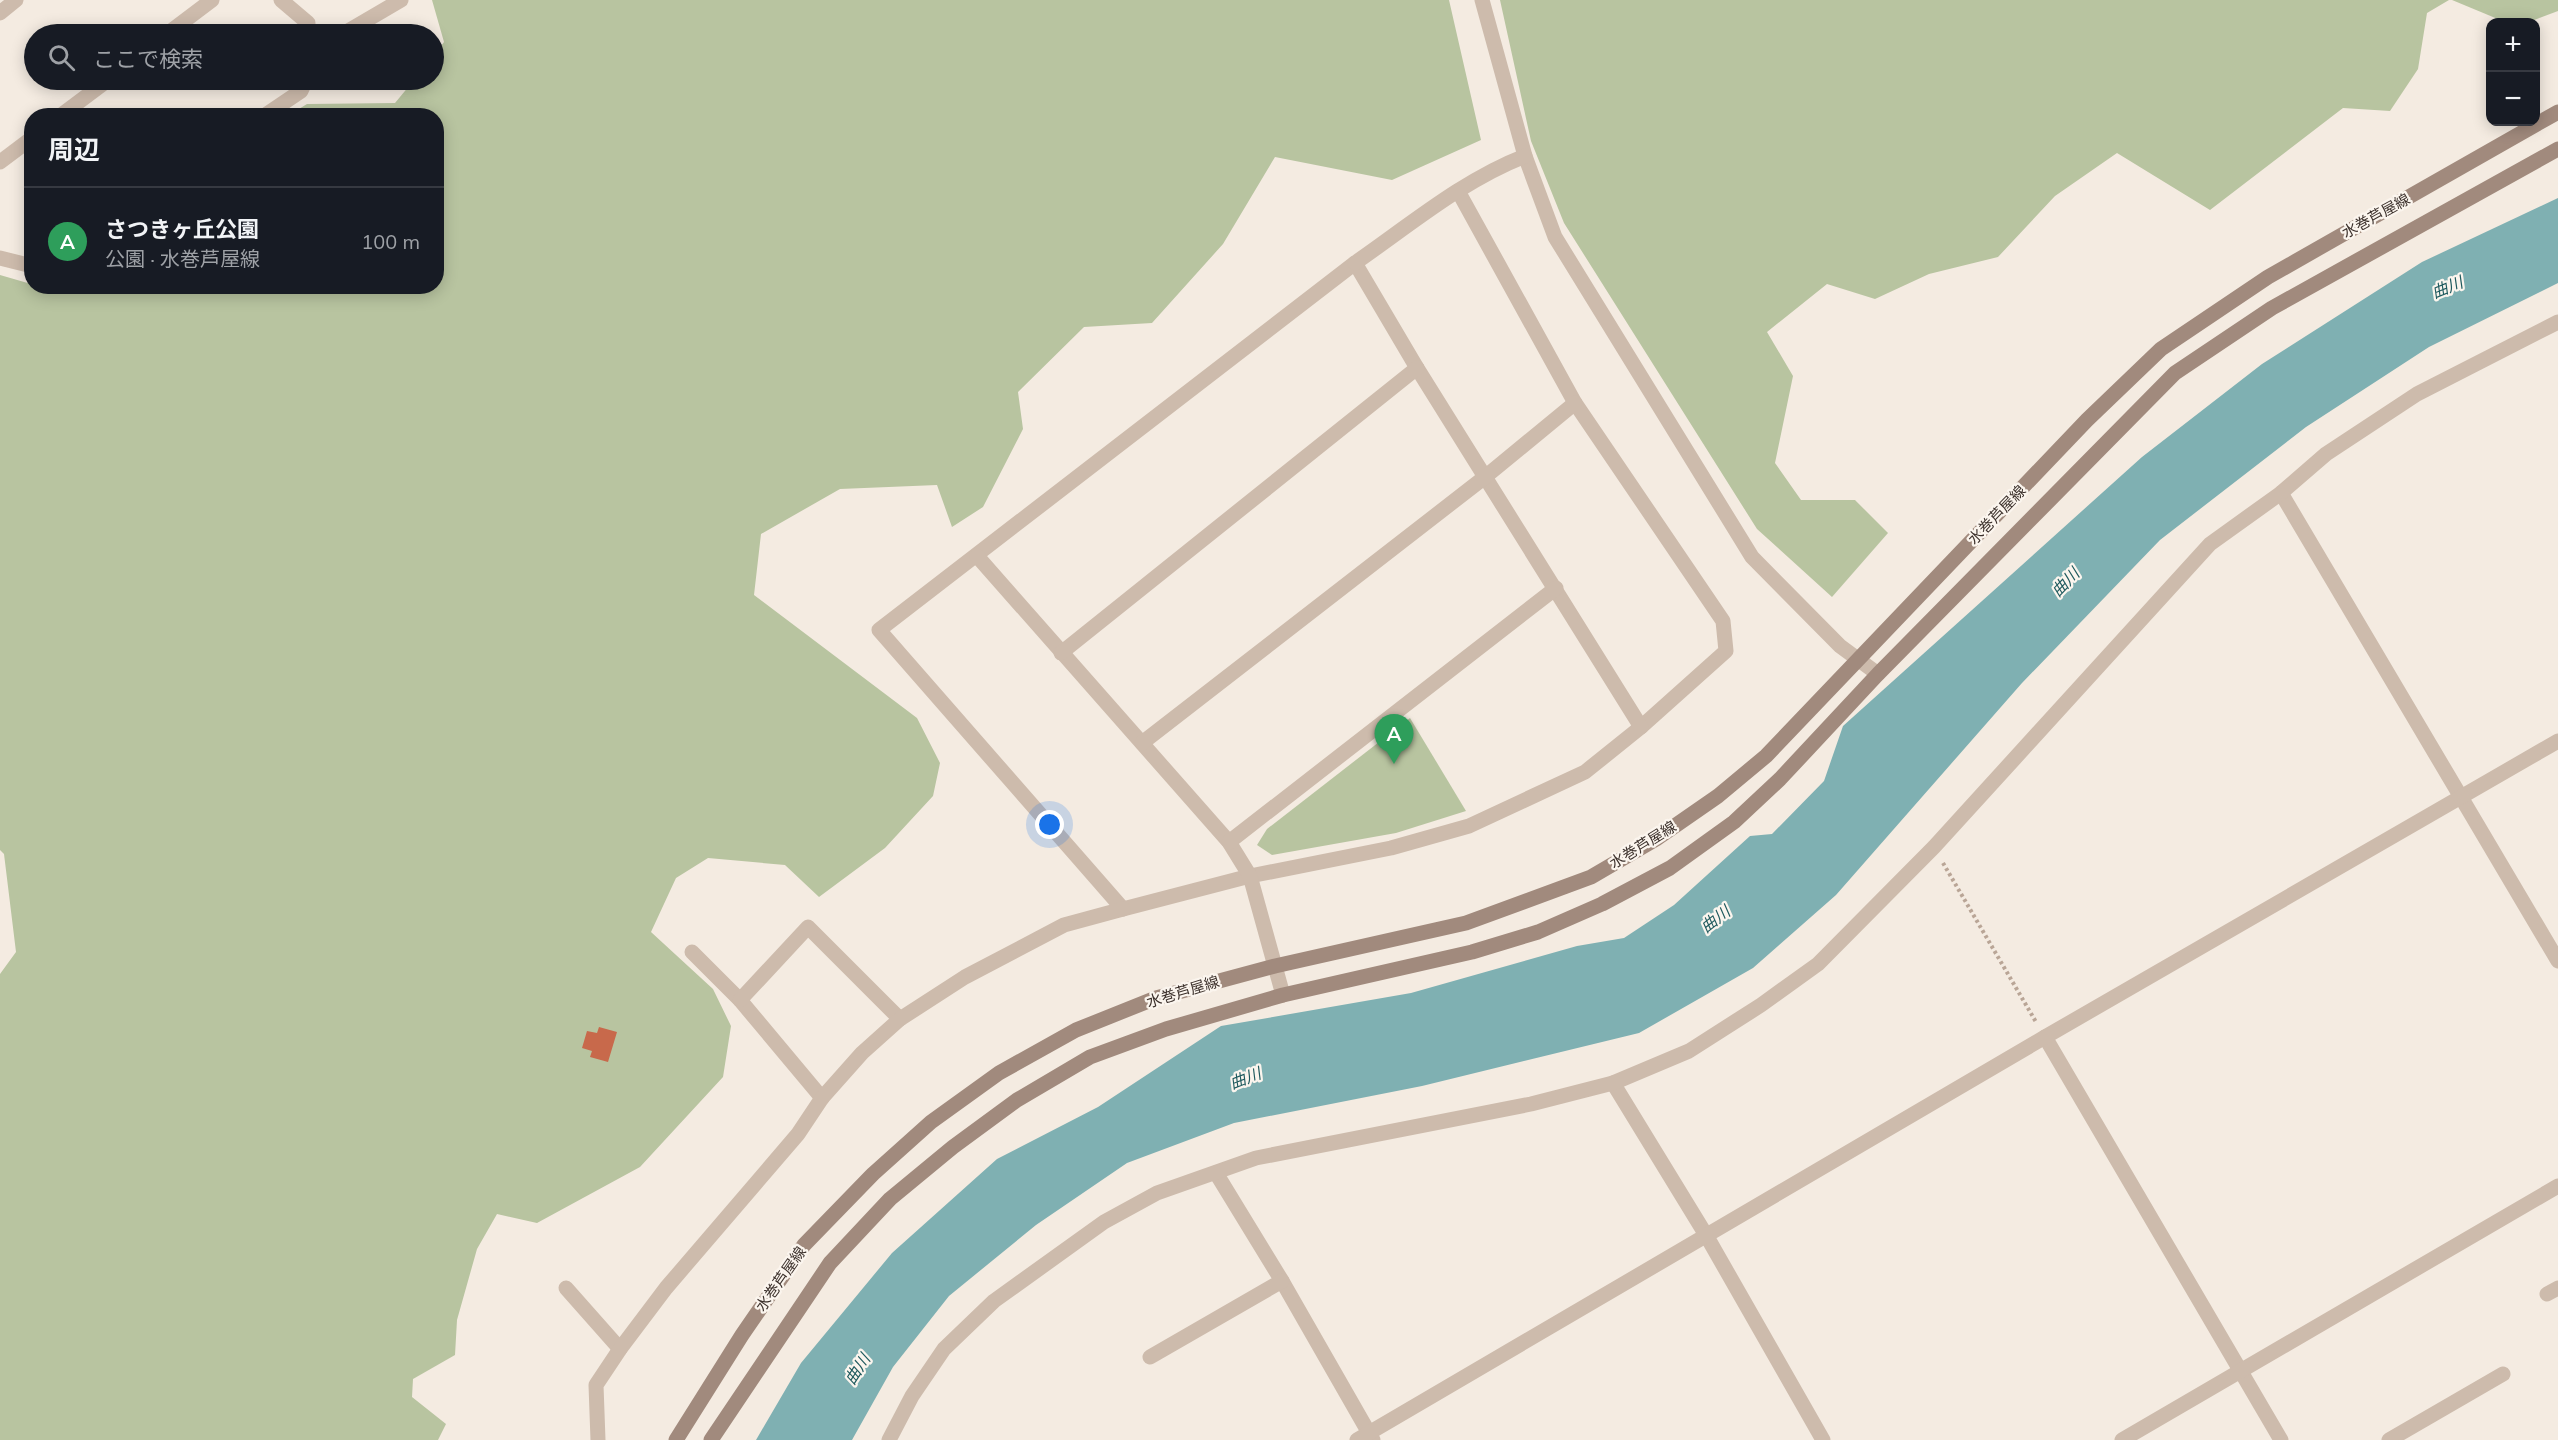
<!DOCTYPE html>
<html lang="ja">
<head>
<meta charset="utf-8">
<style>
	:root { --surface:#171b24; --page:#242831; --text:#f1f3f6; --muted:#9ea1a6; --line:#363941; --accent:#0b8043 }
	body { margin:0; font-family:Mulish,"Noto Sans JP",sans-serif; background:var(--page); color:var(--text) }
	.controls { position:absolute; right:18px; top:18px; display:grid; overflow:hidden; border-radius:12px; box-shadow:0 3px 15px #0003 }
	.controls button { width:54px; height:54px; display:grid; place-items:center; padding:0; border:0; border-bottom:2px solid var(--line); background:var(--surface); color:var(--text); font:30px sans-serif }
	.you { position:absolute; left:1050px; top:825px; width:21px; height:21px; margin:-15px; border:4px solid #fff; border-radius:50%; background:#1a73e8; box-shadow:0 0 0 9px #1a73e833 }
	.badge { display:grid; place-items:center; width:39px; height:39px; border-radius:50%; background:var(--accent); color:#fff; font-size:20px; font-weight:700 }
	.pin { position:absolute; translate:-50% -50px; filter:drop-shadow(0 2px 3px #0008) }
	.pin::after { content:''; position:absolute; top:32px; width:21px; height:18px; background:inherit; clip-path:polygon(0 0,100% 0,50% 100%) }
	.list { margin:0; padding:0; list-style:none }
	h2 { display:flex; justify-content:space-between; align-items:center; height:78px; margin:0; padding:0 24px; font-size:26px }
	h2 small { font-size:20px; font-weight:400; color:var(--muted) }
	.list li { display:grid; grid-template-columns:39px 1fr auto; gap:18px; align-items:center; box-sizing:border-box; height:108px; padding:0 24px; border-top:2px solid var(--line) }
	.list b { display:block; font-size:22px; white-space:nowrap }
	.list p { margin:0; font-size:20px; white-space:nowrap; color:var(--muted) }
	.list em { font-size:20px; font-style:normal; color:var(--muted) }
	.icon { flex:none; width:33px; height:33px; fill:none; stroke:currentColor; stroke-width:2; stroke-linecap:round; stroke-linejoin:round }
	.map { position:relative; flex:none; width:2558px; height:1440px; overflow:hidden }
	.search { position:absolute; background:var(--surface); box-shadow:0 3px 15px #0003; left:24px; top:24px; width:420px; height:66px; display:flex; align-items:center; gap:15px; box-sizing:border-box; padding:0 21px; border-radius:33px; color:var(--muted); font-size:22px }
	.panel { position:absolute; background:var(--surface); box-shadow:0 3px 15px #0003; left:24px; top:108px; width:420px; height:186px; border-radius:24px }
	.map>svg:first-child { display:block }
</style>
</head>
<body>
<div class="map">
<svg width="2558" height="1440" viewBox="0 0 2558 1440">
	<rect width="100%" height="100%" fill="#f4ebe1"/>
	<g fill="#b8c4a0">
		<path d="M432 0H1449L1481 140 1392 180 1275 157 1223 244 1152 323 1084 327 1018 392 1023 429 983 507 952 527 937 485 840 489 761 534 754 595 917 718 940 763 933 796 885 848 819 897 785 865 708 858 676 878 651 932 713 989 731 1026 723 1077 640 1167 537 1223 497 1214 477 1249 457 1320 455 1355 413 1379 412 1397 446 1424 438 1440H0V974L16 952 4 854 0 850V275L31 284 32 286H436V116L289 115 307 104 395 103 414 80H434V56L444 42Z"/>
		<path d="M1500 0H2449L2427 13 2418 69 2390 111 2343 108 2210 210 2117 153 2055 196 1998 257 1929 274 1875 299 1827 284 1767 332 1793 376 1775 463 1801 500H1855L1888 533 1832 597 1757 529 1564 223 1531 141Z"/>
		<path d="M2452 0H2558V11L2529 22H2505Z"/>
		<path d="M1410 718 1466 811 1396 833 1272 855 1257 845 1267 829Z"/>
	</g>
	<path fill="#7fb0b2" d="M2558 198V283L2429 347 2306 427 2160 540 2022 683 1836 895 1753 968 1639 1033 1422 1086 1234 1123 1127 1163 1036 1225 949 1296 893 1367 852 1440H756L801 1363 892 1253 997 1159 1098 1107 1221 1026 1411 993 1577 946 1624 938 1674 905 1750 836 1772 834 1824 781 1843 726 2142 457 2262 364 2422 262Z"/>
	<path fill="#c8694b" d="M599 1027 617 1032 608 1062 590 1057 592 1051 582 1048 587 1031 597 1033Z"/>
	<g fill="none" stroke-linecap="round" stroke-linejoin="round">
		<path stroke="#b9a596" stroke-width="4" stroke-dasharray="3 3" stroke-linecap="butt" d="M1943 863 2036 1022"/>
		<g stroke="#cdbbac" stroke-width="15">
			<path d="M281 0 308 23 307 34"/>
			<path d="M1482 0 1525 156 1555 237 1752 557 1840 646 1878 674"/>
			<path d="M0 13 16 0"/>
			<path d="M167 34 212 0"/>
			<path d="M343 34 401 0"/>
			<path d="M60 116 108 80"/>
			<path d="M264 116 301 91 306 80"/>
			<path d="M0 162 32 138"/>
			<path d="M1458 191 1575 403 1723 621 1726 651 1641 727"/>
			<path d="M0 258 32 266"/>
			<path d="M1355 263 1417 368 1641 727 1585 772 1469 826 1391 848 1250 876 1123 909 879 630Z"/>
			<path d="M1355 263C1410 225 1463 180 1525 156"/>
			<path d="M2281 493 2558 961"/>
			<path d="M977 556 1229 842 1250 876 1283 995"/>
			<path d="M1061 653 1417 368"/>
			<path d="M1142 743 1485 477 1575 403"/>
			<path d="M1229 842 1556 588"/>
			<path d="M692 952 740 1000 822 1098"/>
			<path d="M740 1000 808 927 900 1019"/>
			<path d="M2045 1037 2281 1440"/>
			<path d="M1613 1083 1706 1235 1823 1440"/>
			<path d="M1216 1173 1282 1281 1373 1440"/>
			<path d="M566 1288 620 1349"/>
			<path d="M2547 1294 2558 1288"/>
			<path d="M1150 1357 1282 1281"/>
			<path d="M598 1440 596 1385 620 1349 666 1288 798 1134 822 1098 862 1053 900 1019 965 977 1064 925 1123 909"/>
			<path d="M889 1440 912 1396 944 1349 994 1301 1104 1222 1157 1193 1256 1158 1531 1104 1613 1083 1689 1051 1761 1005 1818 964 1934 847 2210 544 2281 493 2326 454 2417 394 2558 322"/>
			<path d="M1357 1440 2045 1037 2558 741"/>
			<path d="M2122 1440 2558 1186"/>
			<path d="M2389 1440 2503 1374"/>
		</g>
		<g stroke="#a18a7d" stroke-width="15">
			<path d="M676 1440 742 1335 804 1245 873 1174 931 1122 999 1073 1076 1030 1156 998 1275 966 1466 923 1591 877 1656 839 1718 796 1766 756 2087 420 2161 349 2268 277 2558 112"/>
			<path d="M711 1440 830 1263 890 1199 953 1147 1017 1100 1090 1057 1166 1029 1283 995 1472 952 1538 932 1602 904 1670 868 1734 822 1780 779 1878 674 2175 373 2272 308 2558 149"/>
		</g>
	</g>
	<g text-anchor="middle" stroke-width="4.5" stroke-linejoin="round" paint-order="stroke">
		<g font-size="15" fill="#3b302b" stroke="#fbf5ee">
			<text transform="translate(2376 216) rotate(-29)" y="5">水巻芦屋線</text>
			<text transform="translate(1997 515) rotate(-46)" y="5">水巻芦屋線</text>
			<text transform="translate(1643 845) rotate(-32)" y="5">水巻芦屋線</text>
			<text transform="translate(1183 992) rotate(-17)" y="5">水巻芦屋線</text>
			<text transform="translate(781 1279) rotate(-55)" y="5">水巻芦屋線</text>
		</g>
		<g font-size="16" font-style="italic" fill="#1f5a5e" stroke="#fbf5ee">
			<text transform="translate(2447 287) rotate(-22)" y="6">曲川</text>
			<text transform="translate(2065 582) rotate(-46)" y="6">曲川</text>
			<text transform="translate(1715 919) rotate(-38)" y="6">曲川</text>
			<text transform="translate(1245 1078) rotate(-21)" y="6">曲川</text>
			<text transform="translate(857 1369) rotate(-57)" y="6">曲川</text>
		</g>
	</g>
</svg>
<div class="controls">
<button>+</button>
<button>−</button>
</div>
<div class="you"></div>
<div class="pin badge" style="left:1394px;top:764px;background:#2e9e5b">A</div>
<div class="search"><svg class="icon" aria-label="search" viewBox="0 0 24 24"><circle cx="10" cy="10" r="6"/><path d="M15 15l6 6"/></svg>ここで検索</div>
<section class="panel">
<h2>周辺<small></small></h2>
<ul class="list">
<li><span class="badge" style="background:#2e9e5b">A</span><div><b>さつきヶ丘公園</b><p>公園 · 水巻芦屋線</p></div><em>100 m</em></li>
</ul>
</section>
</div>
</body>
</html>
